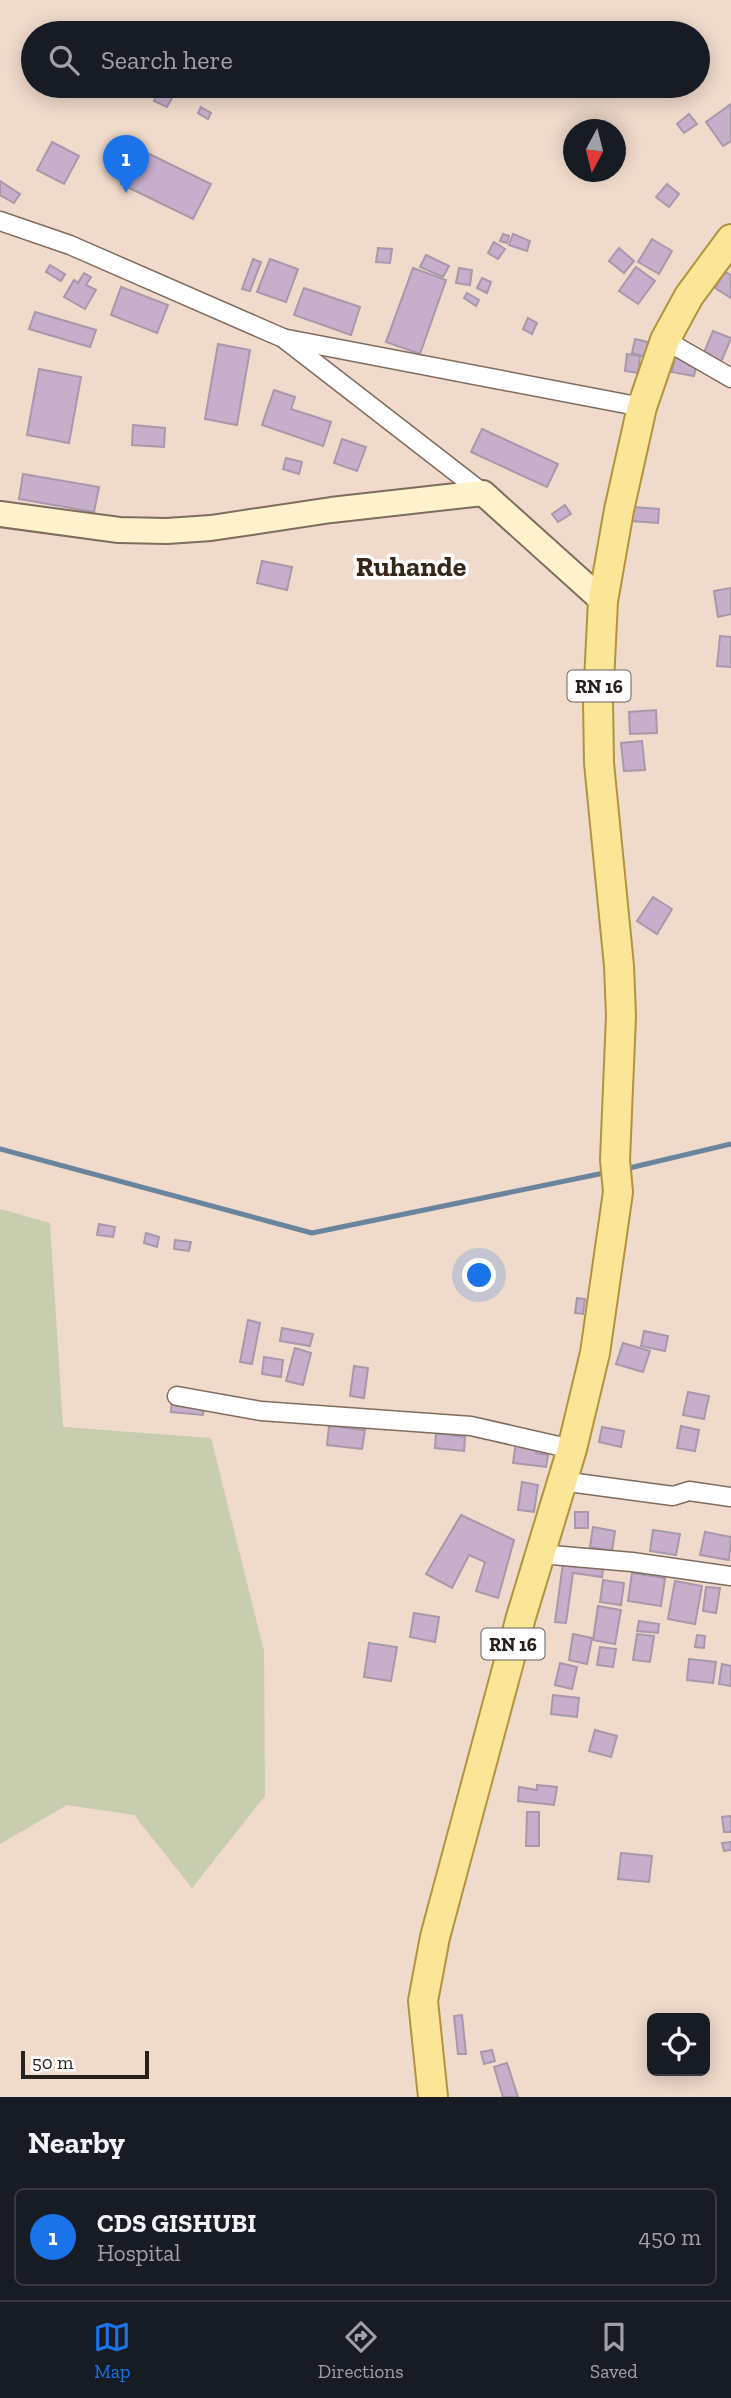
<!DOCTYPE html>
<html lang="en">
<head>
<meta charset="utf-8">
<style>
	:root { --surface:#171b24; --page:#242831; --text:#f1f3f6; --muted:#9ea1a6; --line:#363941; --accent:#1a73e8 }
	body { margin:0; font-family:"Zilla Slab",serif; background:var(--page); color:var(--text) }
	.controls { position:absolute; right:21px; bottom:21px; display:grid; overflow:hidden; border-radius:10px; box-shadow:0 4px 18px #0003 }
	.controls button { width:63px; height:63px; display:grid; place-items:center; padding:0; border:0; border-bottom:2px solid var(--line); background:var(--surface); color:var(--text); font:35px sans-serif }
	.compass { position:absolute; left:563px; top:119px; width:63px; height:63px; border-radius:50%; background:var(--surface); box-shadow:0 4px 18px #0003; rotate:187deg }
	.scale { position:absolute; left:21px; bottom:18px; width:128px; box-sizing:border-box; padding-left:7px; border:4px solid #28201a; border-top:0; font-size:19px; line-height:24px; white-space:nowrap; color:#28201a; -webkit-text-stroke:5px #fff; paint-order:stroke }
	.you { position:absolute; left:480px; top:1276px; width:24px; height:24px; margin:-18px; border:5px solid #fff; border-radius:50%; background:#1a73e8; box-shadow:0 0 0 10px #1a73e833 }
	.badge { display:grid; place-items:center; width:46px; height:46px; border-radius:50%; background:var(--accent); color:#fff; font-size:23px; font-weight:700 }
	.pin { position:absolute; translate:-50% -58px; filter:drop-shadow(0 2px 4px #0008) }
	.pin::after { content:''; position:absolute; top:37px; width:24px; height:21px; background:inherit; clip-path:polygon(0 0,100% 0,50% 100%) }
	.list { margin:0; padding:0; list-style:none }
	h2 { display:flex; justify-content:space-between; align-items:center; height:91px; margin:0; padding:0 28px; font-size:30px }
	h2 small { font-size:23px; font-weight:400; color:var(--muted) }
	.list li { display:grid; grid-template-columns:46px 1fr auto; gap:21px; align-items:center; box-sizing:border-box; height:98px; margin:0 14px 14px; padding:0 14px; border:2px solid var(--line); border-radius:10px }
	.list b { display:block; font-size:26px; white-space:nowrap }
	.list p { margin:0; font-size:23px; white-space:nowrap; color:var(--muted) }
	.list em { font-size:23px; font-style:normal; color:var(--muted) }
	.icon { flex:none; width:38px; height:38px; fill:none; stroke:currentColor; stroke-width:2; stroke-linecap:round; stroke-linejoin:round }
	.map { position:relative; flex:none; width:731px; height:2097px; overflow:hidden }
	.search { position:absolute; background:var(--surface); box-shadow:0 4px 18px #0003; left:21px; right:21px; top:21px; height:77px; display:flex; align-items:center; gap:18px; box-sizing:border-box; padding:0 24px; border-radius:38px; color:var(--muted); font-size:26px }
	.sheet { height:203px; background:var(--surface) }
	nav { display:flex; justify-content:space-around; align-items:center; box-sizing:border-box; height:98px; border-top:2px solid var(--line); background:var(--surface); font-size:19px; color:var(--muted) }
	nav a { display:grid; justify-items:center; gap:4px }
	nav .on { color:var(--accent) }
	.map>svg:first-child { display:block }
</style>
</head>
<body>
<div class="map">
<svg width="731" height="2097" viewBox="0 0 731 2097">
	<rect width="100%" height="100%" fill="#efdacb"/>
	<path fill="#c7cdad" d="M0 1209 50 1223 63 1427 211 1438 264 1651 265 1796 192 1888 134 1815 67 1805 0 1844Z"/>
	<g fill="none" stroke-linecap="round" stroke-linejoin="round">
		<g stroke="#6b849e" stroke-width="5">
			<path d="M0 1149 312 1233 609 1172"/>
			<path d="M625 1169 731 1144"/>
		</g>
	</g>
	<g fill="#c7afcc" stroke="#a798aa" stroke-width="2">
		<path d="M158 92 172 98 167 107 154 101Z"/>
		<path d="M731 104V141L723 146 706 122Z"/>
		<path d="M201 107 211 113 208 119 198 113Z"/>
		<path d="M689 114 697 124 684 133 677 124Z"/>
		<path d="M52 142 79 156 64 184 37 170Z"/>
		<path d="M139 149 211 184 193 219 121 184Z"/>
		<path d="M0 181 20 194 14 203 0 195Z"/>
		<path d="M667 184 679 194 669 207 656 197Z"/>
		<path d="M503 234 509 236 507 243 500 241Z"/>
		<path d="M513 234 530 241 527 251 509 245Z"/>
		<path d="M652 239 672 251 659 274 638 262Z"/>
		<path d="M494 242 505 249 498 259 488 253Z"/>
		<path d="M378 248 392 249 390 263 376 262Z"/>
		<path d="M619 248 634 261 624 273 609 261Z"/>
		<path d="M426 255 449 266 443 277 420 267Z"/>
		<path d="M253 259 261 262 250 291 242 289Z"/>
		<path d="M270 259 298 269 286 302 257 292Z"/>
		<path d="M50 265 65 274 61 281 46 272Z"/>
		<path d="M636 267 655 281 638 304 619 291Z"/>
		<path d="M413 268 446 280 420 354 386 342Z"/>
		<path d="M459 268 472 270 470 285 456 283Z"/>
		<path d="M725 272 731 275V298L715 288Z"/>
		<path d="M84 273 91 277 86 285 96 290 85 309 64 297 74 280 78 283Z"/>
		<path d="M482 278 491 282 487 293 477 288Z"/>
		<path d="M121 287 168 305 157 333 111 315Z"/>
		<path d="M304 288 360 307 351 335 294 315Z"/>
		<path d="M467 293 479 300 476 306 464 298Z"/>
		<path d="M35 312 96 330 90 347 29 329Z"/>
		<path d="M528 318 537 323 532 334 523 329Z"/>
		<path d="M713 331 731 338 721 362 703 355Z"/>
		<path d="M635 339 648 342 645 357 632 353Z"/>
		<path d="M218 344 250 350 237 425 205 419Z"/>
		<path d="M627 354 640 356 638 373 625 371Z"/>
		<path d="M675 358 697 363 694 376 672 372Z"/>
		<path d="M39 369 81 377 69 443 27 435Z"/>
		<path d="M274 390 295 397 291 409 331 422 323 446 262 425Z"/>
		<path d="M133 425 165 428 164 447 132 445Z"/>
		<path d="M482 429 558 464 547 487 471 452Z"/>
		<path d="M342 439 366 447 357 471 334 463Z"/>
		<path d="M286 458 302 462 299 474 283 469Z"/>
		<path d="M23 474 99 487 94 512 19 499Z"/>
		<path d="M565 505 571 514 558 522 552 514Z"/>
		<path d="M633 507 659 509 658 523 631 521Z"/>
		<path d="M262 561 292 567 287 590 257 583Z"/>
		<path d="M731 588V614L718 617 714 591Z"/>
		<path d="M720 636 731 637V667L717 666Z"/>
		<path d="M656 710 657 733 630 734 629 712Z"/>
		<path d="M642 741 645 770 624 771 621 743Z"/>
		<path d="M653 897 672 909 657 934 637 921Z"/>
		<path d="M99 1224 115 1227 113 1237 97 1235Z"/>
		<path d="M146 1233 159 1237 157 1247 144 1243Z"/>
		<path d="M175 1240 191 1242 189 1251 174 1249Z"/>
		<path d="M577 1298 585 1299 583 1314 575 1313Z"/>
		<path d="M248 1320 260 1323 252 1364 240 1362Z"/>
		<path d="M282 1328 313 1334 310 1346 280 1341Z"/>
		<path d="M644 1331 668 1336 665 1351 641 1346Z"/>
		<path d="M623 1343 650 1351 643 1372 616 1364Z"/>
		<path d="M295 1348 311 1353 303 1385 286 1381Z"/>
		<path d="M264 1357 283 1360 281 1377 262 1374Z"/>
		<path d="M354 1366 368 1368 364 1398 350 1396Z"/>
		<path d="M688 1392 709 1396 704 1419 683 1415Z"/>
		<path d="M172 1401 204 1404 203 1415 171 1412Z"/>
		<path d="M329 1426 365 1430 362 1449 327 1445Z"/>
		<path d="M681 1426 699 1430 695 1451 677 1448Z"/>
		<path d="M602 1427 624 1431 621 1447 599 1442Z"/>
		<path d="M436 1433 465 1437 464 1451 435 1448Z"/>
		<path d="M516 1443 537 1446 536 1453 548 1455 546 1467 513 1463Z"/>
		<path d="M522 1482 538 1485 534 1512 518 1510Z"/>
		<rect x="575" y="1512" width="13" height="16"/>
		<path d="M461 1515 514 1540 498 1598 476 1591 485 1562 469 1555 452 1588 426 1574Z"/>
		<path d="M593 1527 615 1531 612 1551 590 1547Z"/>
		<path d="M653 1530 680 1534 676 1555 650 1551Z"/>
		<path d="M705 1532 731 1537 729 1560 700 1555Z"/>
		<path d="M563 1563 603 1569 602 1577 573 1573 566 1623 555 1622Z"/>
		<path d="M632 1573 665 1578 661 1606 628 1601Z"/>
		<path d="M603 1580 624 1583 621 1605 600 1602Z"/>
		<path d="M675 1581 702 1586 695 1624 668 1619Z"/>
		<path d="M706 1587 720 1588 716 1613 703 1611Z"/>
		<path d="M598 1606 621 1610 615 1644 593 1640Z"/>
		<path d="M414 1613 439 1617 435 1642 410 1637Z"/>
		<path d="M639 1621 659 1624 658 1633 637 1631Z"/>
		<path d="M573 1634 592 1638 587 1664 569 1660Z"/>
		<path d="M637 1634 654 1636 650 1662 633 1660Z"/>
		<path d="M697 1635 705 1636 704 1648 695 1647Z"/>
		<path d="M369 1643 397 1647 391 1681 364 1677Z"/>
		<path d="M600 1647 616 1649 613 1667 597 1665Z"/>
		<path d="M689 1659 716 1662 713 1683 687 1680Z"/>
		<path d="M560 1663 577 1667 572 1689 555 1685Z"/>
		<path d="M722 1664 731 1666V1686L719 1684Z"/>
		<path d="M553 1695 579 1698 577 1717 551 1714Z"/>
		<path d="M595 1730 617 1736 611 1757 589 1751Z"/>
		<path d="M537 1785 557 1787 554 1805 518 1801 519 1787 537 1790Z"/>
		<path d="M527 1812H539V1846H526Z"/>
		<path d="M731 1816V1832H724L722 1817Z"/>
		<path d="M731 1842V1850L724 1851 722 1843Z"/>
		<path d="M621 1853 652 1856 649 1882 618 1879Z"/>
		<path d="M462 2015 466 2054H458L454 2016Z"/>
		<path d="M492 2050 495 2061 484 2064 481 2052Z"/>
		<path d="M507 2063 518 2097H503L494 2067Z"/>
	</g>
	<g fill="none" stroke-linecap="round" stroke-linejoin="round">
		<defs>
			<g id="minor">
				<path d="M0 221 70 245 283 338 483 493"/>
				<path d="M287 339 642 407"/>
				<path d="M665 340 731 378"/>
				<path d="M177 1396 261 1411 471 1426 572 1449"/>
				<path d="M561 1481 673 1496 689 1491 731 1497"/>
				<path d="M540 1554 632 1562 731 1576"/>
			</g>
			<path id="secondary" d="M0 514 119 530 167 531 211 528 331 510 483 493 603 601"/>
			<path id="primary" d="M433 2097 423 2001 435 1937 521 1617 572 1449 595 1353 618 1192 615 1160 621 1016 619 966 599 763 598 701 603 601 619 510 642 407 665 340 689 296 731 239"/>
		</defs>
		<use href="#minor" stroke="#7e6c5e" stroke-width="21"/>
		<use href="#secondary" stroke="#7e6c5e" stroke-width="28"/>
		<use href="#primary" stroke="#b0953e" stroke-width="32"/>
		<use href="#minor" stroke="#fff" stroke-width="18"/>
		<use href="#secondary" stroke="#fdf2cb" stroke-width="24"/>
		<use href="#primary" stroke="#fbe597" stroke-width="28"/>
	</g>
	<g text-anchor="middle" stroke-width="7" stroke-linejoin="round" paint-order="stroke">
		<g fill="#fff" stroke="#68635f" stroke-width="2">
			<rect x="567.5" y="670.5" width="63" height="31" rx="5"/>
			<rect x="481.5" y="1628.5" width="63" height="31" rx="5"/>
		</g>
		<g font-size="19" font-weight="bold" fill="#28201a">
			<text x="599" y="693">RN 16</text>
			<text x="513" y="1651">RN 16</text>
		</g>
		<g font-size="28" font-weight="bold" fill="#35261a" stroke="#fff">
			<text x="411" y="576">Ruhande</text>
		</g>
	</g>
</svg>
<div class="controls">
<button><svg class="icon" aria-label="locate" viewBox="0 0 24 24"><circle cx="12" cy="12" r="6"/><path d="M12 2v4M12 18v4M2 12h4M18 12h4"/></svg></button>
</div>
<svg class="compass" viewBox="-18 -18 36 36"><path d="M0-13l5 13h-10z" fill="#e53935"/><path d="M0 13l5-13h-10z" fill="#9ea1a6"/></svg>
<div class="scale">50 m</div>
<div class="you"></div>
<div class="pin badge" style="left:126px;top:193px">1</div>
<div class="search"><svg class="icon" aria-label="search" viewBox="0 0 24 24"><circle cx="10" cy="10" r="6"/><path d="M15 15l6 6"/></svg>Search here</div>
</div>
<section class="sheet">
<h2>Nearby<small></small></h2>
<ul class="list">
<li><span class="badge">1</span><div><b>CDS GISHUBI</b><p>Hospital</p></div><em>450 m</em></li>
</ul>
</section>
<nav>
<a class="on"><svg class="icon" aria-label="map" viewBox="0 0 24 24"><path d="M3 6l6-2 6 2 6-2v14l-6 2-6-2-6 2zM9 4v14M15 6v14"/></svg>Map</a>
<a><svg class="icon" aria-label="directions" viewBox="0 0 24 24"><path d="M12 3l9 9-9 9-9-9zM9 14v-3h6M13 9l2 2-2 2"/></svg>Directions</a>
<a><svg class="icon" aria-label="saved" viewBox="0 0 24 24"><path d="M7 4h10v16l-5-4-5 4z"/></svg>Saved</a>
</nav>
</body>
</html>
